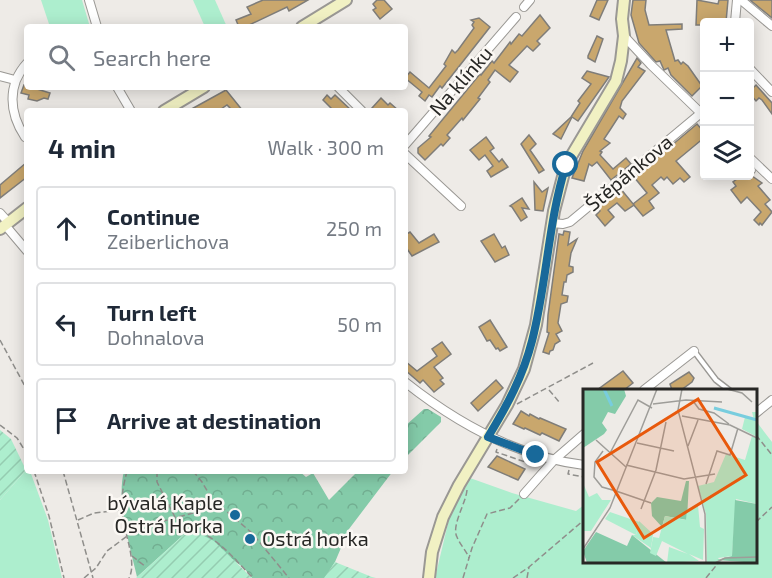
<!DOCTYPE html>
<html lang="en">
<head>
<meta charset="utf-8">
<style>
	:root { --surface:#fff; --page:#f2f2f3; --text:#1f2937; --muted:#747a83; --line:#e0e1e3 }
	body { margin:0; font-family:"Exo 2",sans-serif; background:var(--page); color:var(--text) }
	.controls { position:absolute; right:18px; top:18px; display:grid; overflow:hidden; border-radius:6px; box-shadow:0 3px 15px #0003 }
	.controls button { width:54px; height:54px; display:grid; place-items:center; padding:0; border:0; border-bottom:2px solid var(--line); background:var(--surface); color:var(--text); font:30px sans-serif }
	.stop { position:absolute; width:18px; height:18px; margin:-14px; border:4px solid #18699a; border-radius:50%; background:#fff }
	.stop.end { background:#18699a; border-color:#fff; box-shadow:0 2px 6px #0008 }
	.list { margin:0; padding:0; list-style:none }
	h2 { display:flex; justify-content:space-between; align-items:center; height:78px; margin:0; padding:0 24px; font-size:26px }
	h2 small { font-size:20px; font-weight:400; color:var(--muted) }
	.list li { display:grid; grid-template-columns:39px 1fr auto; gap:18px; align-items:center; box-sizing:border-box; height:84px; margin:0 12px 12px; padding:0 12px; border:2px solid var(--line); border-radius:6px }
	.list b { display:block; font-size:22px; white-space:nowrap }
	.list p { margin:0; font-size:20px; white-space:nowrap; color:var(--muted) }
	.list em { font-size:20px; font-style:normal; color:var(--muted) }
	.icon { flex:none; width:33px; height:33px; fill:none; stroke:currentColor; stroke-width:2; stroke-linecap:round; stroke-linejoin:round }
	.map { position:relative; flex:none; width:772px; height:578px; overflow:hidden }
	.search { position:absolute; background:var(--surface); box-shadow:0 3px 15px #0003; left:24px; top:24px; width:384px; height:66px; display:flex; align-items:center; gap:15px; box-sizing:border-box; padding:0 21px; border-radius:6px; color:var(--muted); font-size:22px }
	.panel { position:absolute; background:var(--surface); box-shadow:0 3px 15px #0003; left:24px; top:108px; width:384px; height:366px; border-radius:6px }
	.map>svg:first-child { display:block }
</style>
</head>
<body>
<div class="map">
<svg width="772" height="578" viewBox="0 0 772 578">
	<defs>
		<pattern id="forest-crowns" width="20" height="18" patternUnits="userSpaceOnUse" patternTransform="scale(1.5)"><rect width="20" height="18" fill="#84cba9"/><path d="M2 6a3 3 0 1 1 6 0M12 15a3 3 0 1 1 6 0" fill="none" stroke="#72ae91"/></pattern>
		<pattern id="garden-furrows" width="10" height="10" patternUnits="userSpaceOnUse" patternTransform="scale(1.5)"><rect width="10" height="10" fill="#adeece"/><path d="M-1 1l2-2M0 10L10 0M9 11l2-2" fill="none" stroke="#95ccb1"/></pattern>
	</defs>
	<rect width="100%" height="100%" fill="#eeebe7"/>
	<g fill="#adeece">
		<path d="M41 0H82L90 27H50Z"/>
		<path d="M193 0H215L227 27H205Z"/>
		<path d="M756 421 772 442V578H435L449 519 470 478 512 493 576 511 584 505V562H756Z"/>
		<path d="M27 469V471H30L48 520 62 578H0V500Z"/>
	</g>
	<g fill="url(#forest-crowns)">
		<path d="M424 409H428L441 417V422L405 458V426Z"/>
		<path d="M124 471H299L306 477 313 473 329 500 358 471H393L349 529 335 562 325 578H252L244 568 190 529 137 577C130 546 116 502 124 471Z"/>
	</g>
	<g fill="url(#garden-furrows)">
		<path d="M0 430 11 439 26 470 0 500Z"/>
		<path d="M190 529 214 541 252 578H136Z"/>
		<path d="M335 562 372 577 376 578H324Z"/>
	</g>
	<g fill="#c9a76d" stroke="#7f7d79" stroke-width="1.5">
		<path d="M263 0H308L289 11 287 7 245 27H239L236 20 251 14 247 7Z"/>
		<path d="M377 0H384L392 9 380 19 373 10 376 8 373 4Z"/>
		<path d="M597 0H608L599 20 590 16Z"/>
		<path d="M633 0H646L645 10 649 25 682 24V29L666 30 675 61 678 60 681 64 683 62 688 66 702 86 692 96 671 75 668 68 664 70 660 61 656 62 639 43 631 15Z"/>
		<path d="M697 0 718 4 719 0H728L726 22H705V25H696Z"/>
		<path d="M750 0H772V18Z"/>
		<path d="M540 15 550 28 537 41 540 44 533 51 527 46 509 65 518 72 510 82 495 70 488 80 490 82 478 98 480 99 463 120 462 118 447 135 450 138 443 146 441 144 425 160 418 153V148L431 137 429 136 480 74 481 75 492 61 494 63 510 42 511 44 519 34 522 36Z"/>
		<path d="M479 18 490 27 442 88 440 86 432 97 429 95 425 101 419 96 422 92 405 78 410 72 429 88 446 66 444 64 452 50 455 53 458 50 474 28 472 25 474 22 471 20Z"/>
		<path d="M597 36 603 39 595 62 588 58V56Z"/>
		<path d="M637 58 641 63 638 67 645 71 622 101 620 108 626 114 623 119 619 116 610 130 604 139 610 143 600 151 602 152 600 155 613 169 626 158 631 164 611 180 597 162 592 166 589 164 584 181 572 178 583 151Z"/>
		<path d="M587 71 609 77 578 121 572 117 561 139 553 134 571 117 580 103 578 101 591 84 582 78Z"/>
		<path d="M24 85 50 93 48 99 44 98 37 101 28 99 29 95 21 93Z"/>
		<path d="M756 85 772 103V114L762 100 759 98 756 101 750 94V91Z"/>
		<path d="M226 90 243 111H233L227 105 218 111H188Z"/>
		<path d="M327 95 331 99 335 95 352 111H334L323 100Z"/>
		<path d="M381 98 388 105 390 103 399 111H375L372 108Z"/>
		<path d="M697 124 705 133V137L676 161 690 177 684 182 680 178 673 184 667 177 664 180 661 177 652 185 659 193 649 201 654 208 643 216 633 204 647 193 634 177Z"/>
		<path d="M529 135 536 144 530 150 544 170 539 173 521 144Z"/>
		<path d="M486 137 494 148 490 151 499 162 502 159 508 167 491 177 487 171 493 166 485 155 479 160 470 150Z"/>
		<path d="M27 162V177L0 198V185Z"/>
		<path d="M741 176H752L762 183 758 186 770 200 765 204 772 212 762 225 760 223 759 225 754 220 761 212 747 197 741 203 731 190 736 186 733 182Z"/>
		<path d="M534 182 542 192 548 188 543 211 535 210Z"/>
		<path d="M620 188 634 205 625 211 617 203 608 210 614 217 605 226 596 215 600 211 597 207Z"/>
		<path d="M522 198 529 209 522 208 527 217 521 221 512 207 510 206Z"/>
		<path d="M564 231 570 232 568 245 577 239 571 253 569 266 573 267V272L567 275 566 282H564L562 295 568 296 567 302 561 304 558 323 562 331 556 334 560 341 555 344 553 350 550 351 549 354 543 352 549 333 547 332 548 315 559 234 563 235Z"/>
		<path d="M410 232 419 243 434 234 439 242 412 256 405 246V235Z"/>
		<path d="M494 234 502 248 505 246 509 255 495 262 481 241Z"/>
		<path d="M490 320 507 347 500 351 498 348 496 349 490 340 487 341 479 327Z"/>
		<path d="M442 342 451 354 434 367 443 378 440 380 444 384 434 392 423 380 420 383 405 370V361L417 371 437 356 432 349Z"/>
		<path d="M623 371 633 383 624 390H597Z"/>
		<path d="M689 372 694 378 692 382 681 390H672L670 384Z"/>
		<path d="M496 380 503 388 478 411 471 403Z"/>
		<path d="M521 411 529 416 530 414 539 419 540 418 566 429 559 441 542 433 540 435 525 428 524 429 513 424Z"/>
		<path d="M497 456 525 469 518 480 488 467Z"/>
	</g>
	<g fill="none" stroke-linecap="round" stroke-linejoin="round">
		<defs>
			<path id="lane" d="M694 351 716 380 729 390"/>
			<g id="street">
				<path d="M89 0 97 27"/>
				<path d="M741 0 772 26"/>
				<path d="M524 7 530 0"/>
				<path d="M735 22 737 0"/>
				<path d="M624 36 651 65 703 115"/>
				<path d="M750 69 772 92"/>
				<path d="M0 76 15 80"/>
				<path d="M117 87 131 111"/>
				<path d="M338 87 362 111"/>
				<path d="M25 137C9 113 7 85 27 63"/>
				<path d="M405 145 516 17"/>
				<path d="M405 154 461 206"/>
				<path d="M750 158 772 179"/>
				<path d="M750 169 751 170"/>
				<path d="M0 213 8 222"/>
				<path d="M552 223 563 224 570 222 701 113"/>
				<path d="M5 225 27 251"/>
				<path d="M405 382C458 424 517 457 584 465"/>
				<path d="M644 390 694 351"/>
				<path d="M756 413 772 400"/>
				<path d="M524 494 554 460 584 434"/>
			</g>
			<g id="secondary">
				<path d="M302 27 346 0"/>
				<path d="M164 111 204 87"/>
				<path d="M0 229 27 208"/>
				<path d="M429 578 432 552 443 517 459 485 507 405 524 369 536 325 554 211 566 165 616 81 621 61 624 36 622 19 624 0"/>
			</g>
		</defs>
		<use href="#lane" stroke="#9a9894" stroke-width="7"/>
		<use href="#street" stroke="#9a9894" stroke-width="10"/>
		<use href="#secondary" stroke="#9a9894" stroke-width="14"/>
		<g stroke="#8f8e8b" stroke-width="1.5" stroke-dasharray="6 3" stroke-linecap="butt">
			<path d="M0 340 27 390"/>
			<path d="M549 390 560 403"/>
			<path d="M517 404 593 363"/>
			<path d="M0 425 17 438 27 454"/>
			<path d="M756 435 772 455"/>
			<path d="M497 449 496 452 534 465V463"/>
			<path d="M569 470 568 474 584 477"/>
			<path d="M34 471 49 516 64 578"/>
			<path d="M63 471 93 578"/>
			<path d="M127 471C124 483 121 496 122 509 122 529 138 561 129 578"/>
			<path d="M157 471V482L179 525C186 530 198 530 206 535 225 546 238 563 253 578"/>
			<path d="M193 471 202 482 212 499 252 533 289 578"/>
			<path d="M467 490C466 503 451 526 457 537 460 545 466 550 469 558"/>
			<path d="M78 520 94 513 121 510"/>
			<path d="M756 522 772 507"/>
			<path d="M132 556 146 567"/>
			<path d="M84 578 96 568 107 551 138 528 193 513 205 502 212 499"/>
			<path d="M463 578 472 548 487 514 510 508 519 499"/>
			<path d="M513 578 529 567 584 520"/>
			<path d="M527 578 529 567"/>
			<path d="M706 578 719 562"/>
		</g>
		<use href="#lane" stroke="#fff" stroke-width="4"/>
		<use href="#street" stroke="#fff" stroke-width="8"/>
		<use href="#secondary" stroke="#f1f1c3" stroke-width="10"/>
	</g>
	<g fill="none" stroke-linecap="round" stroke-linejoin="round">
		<path stroke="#18699a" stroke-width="8" d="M536 455 488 437C507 406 523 376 532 341 547 283 548 222 566 165"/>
	</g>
	<g fill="#18699a" stroke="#fbf8f4" stroke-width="2">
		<circle cx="235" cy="515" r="6"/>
		<circle cx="250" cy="539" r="6"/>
	</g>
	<g text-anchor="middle" stroke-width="5" stroke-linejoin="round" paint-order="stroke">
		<g font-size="20" fill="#272725" stroke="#fbf8f4">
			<text transform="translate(461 81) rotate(-49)" y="7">Na klínku</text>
			<text transform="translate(629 173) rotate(-40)" y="7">Štěpánkova</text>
		</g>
		<g font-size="20" fill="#272725" stroke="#fbf8f4" text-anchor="end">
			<text x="223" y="510">bývalá Kaple<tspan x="223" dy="23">Ostrá Horka</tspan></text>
			<text x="262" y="546" text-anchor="start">Ostrá horka</text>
		</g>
	</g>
	<g transform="translate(583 389)">
		<rect width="174" height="174" fill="#eeebe7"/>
		<path d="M169 47 174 49V115L153 110 149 167 135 169 139 174H124L123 125 115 97 131 93 143 65 162 71ZM0 94 6 108 14 104 19 111H28L8 142H0ZM56 132 70 145 68 159 49 146H53Z" fill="#adeece"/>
		<path d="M0 0H41L43 7 32 25 25 23 19 34 24 41 21 45 0 59ZM103 92H106L104 131 82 127 79 138 69 127 68 114 74 108 98 112ZM152 111 174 115V174L134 171 149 167ZM13 143 44 157 49 146 84 174H4L0 162Z" fill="#84cba9"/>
		<path d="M169 23H174V48L159 40 162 28 171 31ZM115 116 117 138 121 140 120 171 106 165 116 172 84 174 86 158 105 165 79 152 73 167 67 164 70 148 76 149 82 127 103 131 104 120ZM27 123 56 133 53 146 22 130Z" fill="#adeece"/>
		<path fill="none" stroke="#78cdde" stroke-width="3" d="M21 0 29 17M131 19 174 31"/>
		<path fill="none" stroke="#9e9d99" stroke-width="1.5" d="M99 0 95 21 122 125 123 174M144 0 159 4 169 13M110 12 116 20 131 24 146 35M70 15 103 11 139 13M99 27 147 36 174 49M13 51 43 78M54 54 91 62M105 57 115 31M20 62 12 73 11 88 19 98 33 102M26 66 55 11 69 19M43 76 101 90 132 85M123 95 134 62 147 66 155 39M33 102 68 114M58 120 73 81 83 33M0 160 27 119 74 0M132 174 142 169 174 168"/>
		<path fill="#e8590c" fill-opacity="0.15" stroke="#e8590c" stroke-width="3" d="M115 10 163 86 61 149 14 73Z"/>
		<rect width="174" height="174" fill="none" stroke="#272725" stroke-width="3"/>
	</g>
</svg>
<div class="controls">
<button>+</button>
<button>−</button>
<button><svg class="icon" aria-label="layers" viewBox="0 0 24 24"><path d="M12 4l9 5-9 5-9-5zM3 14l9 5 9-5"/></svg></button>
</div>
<div class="stop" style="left:566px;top:165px"></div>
<div class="stop end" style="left:536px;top:455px"></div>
<div class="search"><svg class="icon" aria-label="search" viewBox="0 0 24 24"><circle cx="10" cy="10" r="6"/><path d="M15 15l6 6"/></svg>Search here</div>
<section class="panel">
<h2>4 min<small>Walk · 300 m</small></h2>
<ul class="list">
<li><svg class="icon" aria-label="ahead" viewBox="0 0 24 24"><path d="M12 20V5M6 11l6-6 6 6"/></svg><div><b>Continue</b><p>Zeiberlichova</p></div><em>250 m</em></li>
<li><svg class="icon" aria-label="left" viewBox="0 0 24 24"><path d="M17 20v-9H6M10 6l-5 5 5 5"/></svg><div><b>Turn left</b><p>Dohnalova</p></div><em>50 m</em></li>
<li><svg class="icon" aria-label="arrive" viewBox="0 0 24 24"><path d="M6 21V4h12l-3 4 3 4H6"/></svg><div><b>Arrive at destination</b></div></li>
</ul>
</section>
</div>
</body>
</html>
